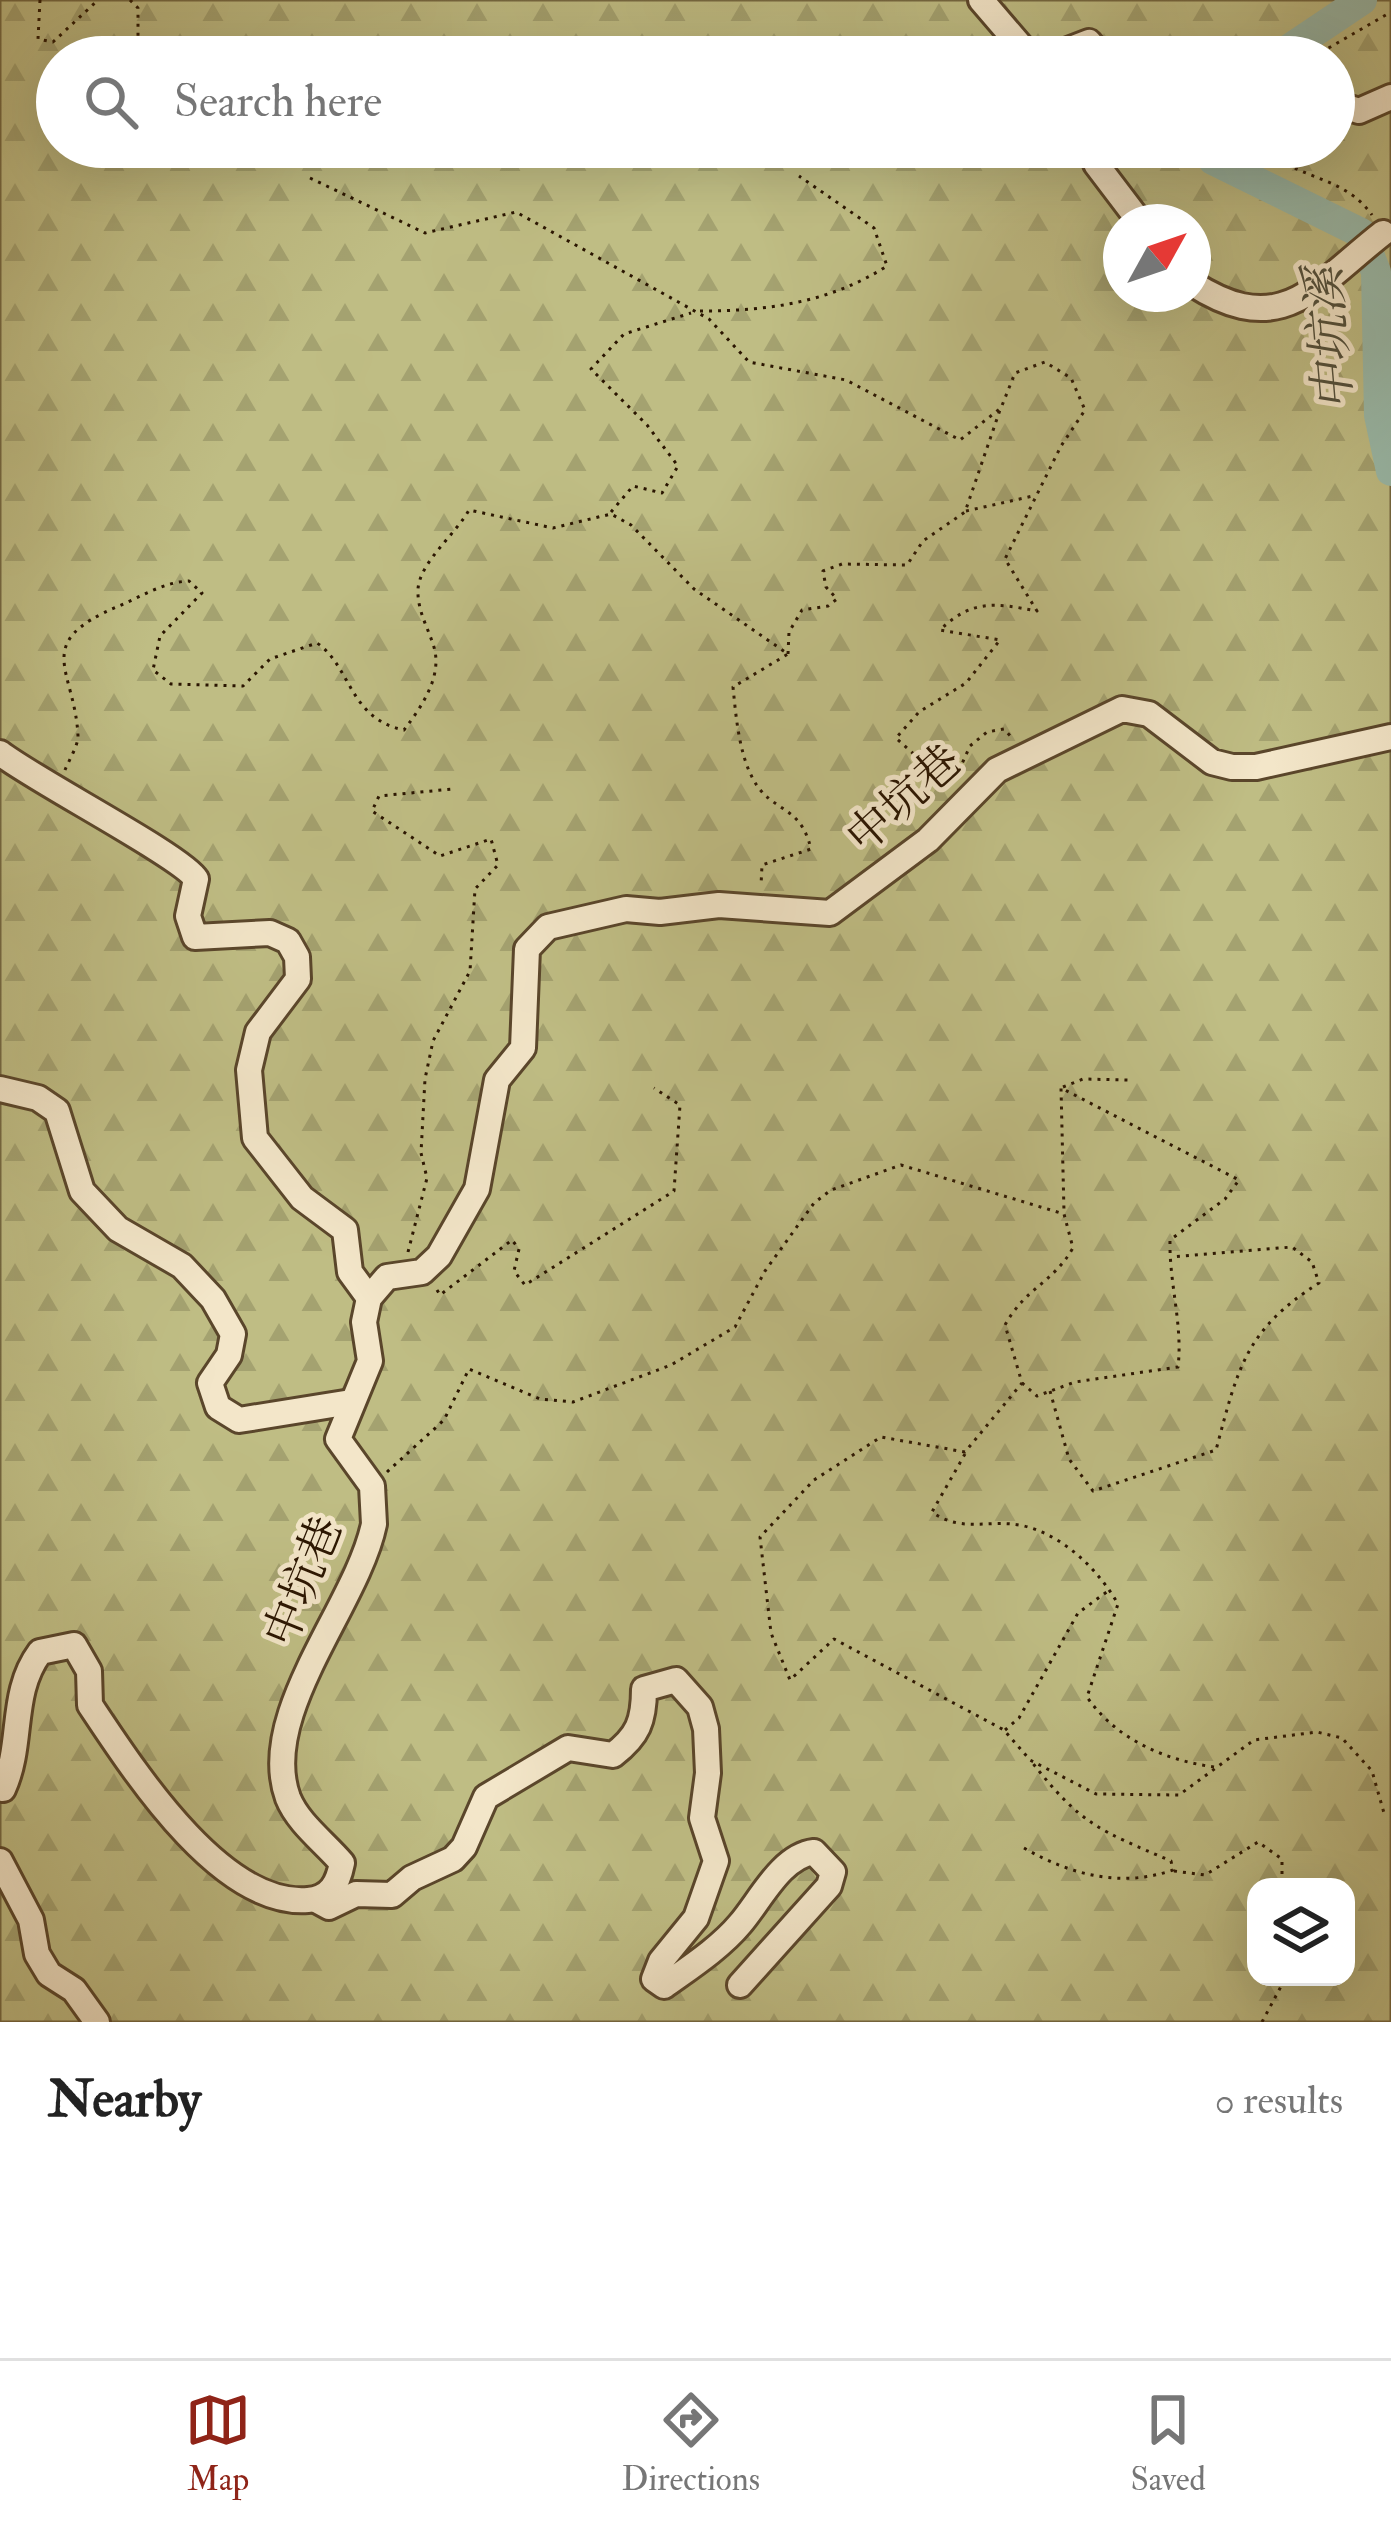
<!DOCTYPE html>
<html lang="en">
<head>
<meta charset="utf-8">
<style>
	:root { --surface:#fff; --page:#f6f6f6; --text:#222; --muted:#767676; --line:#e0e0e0; --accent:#8f2418 }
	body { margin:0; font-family:"IM FELL Double Pica","Noto Serif TC",serif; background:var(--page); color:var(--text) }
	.controls { position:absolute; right:36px; bottom:36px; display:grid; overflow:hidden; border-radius:24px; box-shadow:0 12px 48px #0002 }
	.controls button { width:108px; height:108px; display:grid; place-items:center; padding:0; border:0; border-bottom:3px solid var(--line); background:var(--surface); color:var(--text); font:60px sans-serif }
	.compass { position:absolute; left:1103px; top:204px; width:108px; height:108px; border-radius:50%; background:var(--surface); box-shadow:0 12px 48px #0002; rotate:50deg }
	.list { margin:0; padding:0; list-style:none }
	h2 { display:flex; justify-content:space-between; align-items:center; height:156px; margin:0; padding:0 48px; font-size:51px }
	h2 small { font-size:39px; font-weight:400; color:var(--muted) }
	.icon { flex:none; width:66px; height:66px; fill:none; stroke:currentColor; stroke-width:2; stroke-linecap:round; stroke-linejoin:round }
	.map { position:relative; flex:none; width:1391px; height:2022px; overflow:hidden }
	.search { position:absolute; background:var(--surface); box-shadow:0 12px 48px #0002; left:36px; right:36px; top:36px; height:132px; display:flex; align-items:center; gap:30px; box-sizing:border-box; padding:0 42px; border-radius:66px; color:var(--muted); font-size:45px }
	.sheet { height:336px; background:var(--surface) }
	nav { display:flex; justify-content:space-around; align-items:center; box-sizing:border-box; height:168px; border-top:3px solid var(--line); background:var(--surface); font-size:33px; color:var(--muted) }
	nav a { display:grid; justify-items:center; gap:6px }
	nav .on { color:var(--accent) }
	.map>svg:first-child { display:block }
</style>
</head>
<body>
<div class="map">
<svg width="1391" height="2022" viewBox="0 0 1391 2022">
	<defs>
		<pattern id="forest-firs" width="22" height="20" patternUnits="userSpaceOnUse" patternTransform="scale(3)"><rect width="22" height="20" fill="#bfbd84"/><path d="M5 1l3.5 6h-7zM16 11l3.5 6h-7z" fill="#a4a270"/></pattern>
	</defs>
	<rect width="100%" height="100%" fill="#ecd9ac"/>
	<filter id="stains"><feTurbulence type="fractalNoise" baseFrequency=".00167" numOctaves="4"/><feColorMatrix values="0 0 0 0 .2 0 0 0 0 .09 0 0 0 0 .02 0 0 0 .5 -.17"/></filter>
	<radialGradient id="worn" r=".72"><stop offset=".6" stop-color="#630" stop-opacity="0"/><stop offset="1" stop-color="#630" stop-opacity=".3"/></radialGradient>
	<path fill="url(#forest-firs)" stroke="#746942" stroke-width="3" fill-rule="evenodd" d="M0 0H1391V2022H0ZM57 57H1334V147H57ZM1121 222H1193V294H1121ZM1256 1887H1346V1977H1256Z"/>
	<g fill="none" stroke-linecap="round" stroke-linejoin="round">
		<g stroke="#99baaa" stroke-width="30">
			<path d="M1277 57 1362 0"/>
			<path d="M1209 147 1213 160 1361 233 1376 272 1379 415 1391 471"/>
		</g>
		<defs>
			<g id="minor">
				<path d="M981 0 1030 57"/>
				<path d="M1050 57 1089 42 1102 57"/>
				<path d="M1334 103 1359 111 1391 97"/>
				<path d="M1097 147 1096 164 1140 222"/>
				<path d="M1193 284C1282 341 1315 286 1383 233"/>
				<path d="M0 753C36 781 183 857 196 879L188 916 195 937 270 933 288 941 297 957 298 979 258 1032 249 1070 255 1138 302 1198 345 1230 350 1272 369 1298"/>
				<path d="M0 1089 38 1098 57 1111 82 1191 118 1229 182 1266 213 1299 233 1334 229 1355 210 1383 218 1407 239 1420 351 1402"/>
				<path d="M0 1778 3 1789C24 1743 9 1694 40 1652L74 1645 89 1671 90 1705C134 1771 221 1907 308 1900 331 1898 338 1883 342 1863 324 1842 298 1823 288 1798 257 1714 357 1606 374 1524L372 1486 338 1439 370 1361 364 1322 369 1298 387 1277 422 1272 439 1256 477 1189 497 1080 523 1048 527 949 548 927 626 909 660 912 719 905 830 913 928 840 997 770 1122 709 1149 714 1212 762 1232 767H1256L1391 737"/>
				<path d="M0 1861 31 1920 37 1954 49 1974 74 1990 97 2022"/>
				<path d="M318 1901 329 1907 356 1894 392 1895 412 1878 453 1859 464 1847 486 1797 568 1748 613 1755C638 1736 644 1721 644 1689L676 1680 700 1707 706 1729 708 1773 702 1818 716 1861 696 1918 661 1961 654 1979 664 1986C689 1968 720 1948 740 1924 760 1901 781 1856 814 1852L833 1872 829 1886 740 1985"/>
			</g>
		</defs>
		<use href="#minor" stroke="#5a462b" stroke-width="30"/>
		<g stroke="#2a1500" stroke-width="3" stroke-dasharray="3 6" stroke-linecap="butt">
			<path d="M40 0 38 39 53 42 98 0"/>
			<path d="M130 0 138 8V57"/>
			<path d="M1313 57 1391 12"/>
			<path d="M1266 147C1296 181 1343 174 1372 215"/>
			<path d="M310 178 425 233 516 212 709 319 749 362 846 380 960 440 1001 408 1015 373 1045 362 1071 378 1085 410 1061 446 1005 559 1037 611C995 603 972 599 940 630L1000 640 966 683 919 712 896 738 945 782 960 768 970 746 987 732 1004 729 1012 738"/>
			<path d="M700 311C767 311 829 303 887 266L874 228 799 176"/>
			<path d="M966 511 1033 496"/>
			<path d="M611 512 633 486 662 493 678 466 647 425 591 369 624 334 691 313"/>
			<path d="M788 654 789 632 802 610 828 606 837 599 826 587 823 571 842 564 907 565 923 541 965 512 1000 410"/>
			<path d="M65 770C69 760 78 746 78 736 75 669 30 643 119 606 142 596 164 582 189 581L202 593 160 636 153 670 171 684 243 686 270 659 317 643C351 666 349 719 404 730 422 706 444 675 433 644 427 626 417 609 418 589 420 562 455 535 469 510L553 528 611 514 631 525 694 589 788 654 733 687C736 717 739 753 753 779 772 814 800 803 811 849L762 865 761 886"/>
			<path d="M1063 1087 1083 1079 1129 1080"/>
			<path d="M408 1252 427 1178 421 1153 425 1079 433 1041 470 971 475 889 498 865 491 839 440 856 372 811 379 796 452 789"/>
			<path d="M437 1290 440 1295 512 1240 519 1249 514 1271 525 1285 674 1191 680 1105 654 1088"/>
			<path d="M1022 1383 1037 1396 1075 1382 1178 1367C1183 1325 1169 1283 1170 1240L1225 1199 1239 1180 1061 1088 1064 1212"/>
			<path d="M1050 1391 1069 1459 1093 1491 1216 1450C1238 1368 1245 1330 1319 1283L1312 1262 1292 1247 1172 1257"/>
			<path d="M965 1454 932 1512C963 1534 990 1518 1024 1526 1065 1536 1099 1571 1118 1604L1087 1697C1116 1739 1164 1760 1214 1767"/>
			<path d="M387 1472 444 1420 469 1369 540 1399 573 1402 671 1365 735 1327 765 1271 814 1203 831 1190 901 1165 1064 1214 1073 1248C1052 1284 1026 1287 1005 1325L1022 1383 965 1452 881 1437 814 1480 760 1537 771 1633 790 1680 834 1639 1004 1730 1030 1760 1096 1794 1179 1795 1254 1740 1317 1732 1342 1738 1372 1771 1384 1813"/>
			<path d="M1005 1730 1019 1718 1078 1613 1108 1591"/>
			<path d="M1024 1848C1071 1875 1121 1888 1173 1870L1171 1861C1099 1830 1081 1825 1031 1761"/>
			<path d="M1174 1871 1205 1875 1258 1842 1282 1859V1887"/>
			<path d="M1262 2022 1286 1977"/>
		</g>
		<use href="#minor" stroke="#f3e6c9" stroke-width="24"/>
	</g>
	<g text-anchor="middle" stroke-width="10" stroke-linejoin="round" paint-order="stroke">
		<g font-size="45" fill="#2a1500" stroke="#f3e6c9">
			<text transform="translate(903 798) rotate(-42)" y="16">中坑巷</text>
			<text transform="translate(302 1581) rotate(-68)" y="16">中坑巷</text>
		</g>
		<g font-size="48" font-style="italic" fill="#514f3c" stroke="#f3e6c9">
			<text transform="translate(1328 339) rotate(-95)" y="17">中坑溪</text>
		</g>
	</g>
	<rect width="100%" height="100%" filter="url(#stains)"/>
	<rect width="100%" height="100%" fill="url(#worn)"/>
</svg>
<div class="controls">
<button><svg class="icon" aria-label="layers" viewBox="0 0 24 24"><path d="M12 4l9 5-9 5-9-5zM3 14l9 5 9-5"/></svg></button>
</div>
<svg class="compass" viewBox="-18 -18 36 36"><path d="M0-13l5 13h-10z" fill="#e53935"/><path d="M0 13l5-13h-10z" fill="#767676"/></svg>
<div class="search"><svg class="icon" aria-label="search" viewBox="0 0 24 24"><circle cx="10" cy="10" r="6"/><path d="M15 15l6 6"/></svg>Search here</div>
</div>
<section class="sheet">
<h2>Nearby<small>0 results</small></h2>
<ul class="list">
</ul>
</section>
<nav>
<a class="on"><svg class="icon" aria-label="map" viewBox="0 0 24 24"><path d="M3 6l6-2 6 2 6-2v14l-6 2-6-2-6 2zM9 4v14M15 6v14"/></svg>Map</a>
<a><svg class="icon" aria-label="directions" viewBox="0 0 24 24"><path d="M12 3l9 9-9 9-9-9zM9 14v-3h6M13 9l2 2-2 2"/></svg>Directions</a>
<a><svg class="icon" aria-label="saved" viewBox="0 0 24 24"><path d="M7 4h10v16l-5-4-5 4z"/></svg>Saved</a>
</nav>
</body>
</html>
